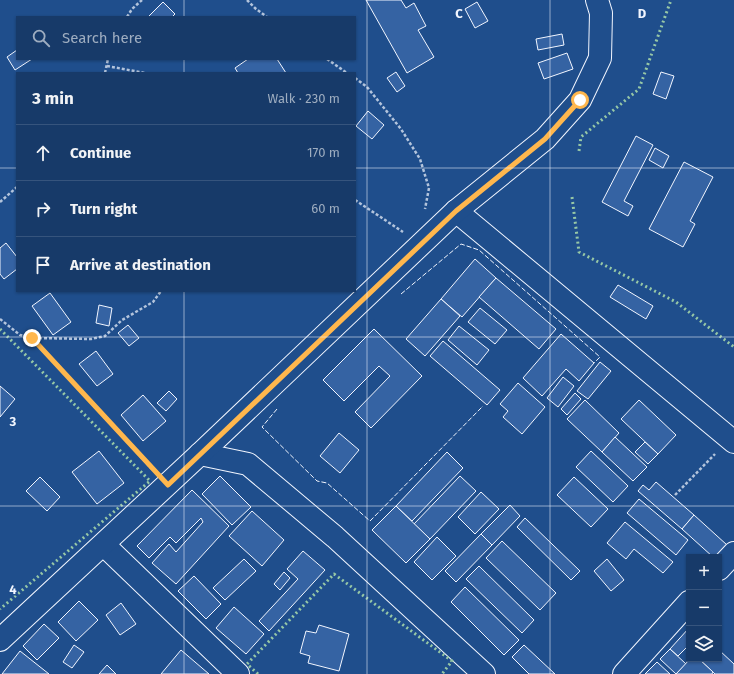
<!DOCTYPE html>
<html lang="en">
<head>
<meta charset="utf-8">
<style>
	:root { --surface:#173a69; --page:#20416f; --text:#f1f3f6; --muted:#9eadc0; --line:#36547d }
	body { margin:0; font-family:"Fira Sans",sans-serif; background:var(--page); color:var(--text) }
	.controls { position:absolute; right:12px; bottom:12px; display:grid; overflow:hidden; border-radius:0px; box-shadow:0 1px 3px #0004 }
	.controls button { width:36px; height:36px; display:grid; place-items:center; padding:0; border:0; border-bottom:1px solid var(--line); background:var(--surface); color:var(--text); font:20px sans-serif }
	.stop { position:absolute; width:12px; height:12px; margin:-9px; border:3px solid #ffb74d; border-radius:50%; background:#fff }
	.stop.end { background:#ffb74d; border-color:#fff; box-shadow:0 1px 4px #0008 }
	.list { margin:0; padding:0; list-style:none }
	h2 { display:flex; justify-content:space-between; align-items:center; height:52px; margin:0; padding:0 16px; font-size:17px }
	h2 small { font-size:13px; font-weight:400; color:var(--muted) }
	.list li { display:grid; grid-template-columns:26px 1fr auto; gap:12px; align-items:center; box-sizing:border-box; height:56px; padding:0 16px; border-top:1px solid var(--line) }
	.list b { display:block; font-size:15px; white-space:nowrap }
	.list em { font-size:13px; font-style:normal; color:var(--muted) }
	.icon { flex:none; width:22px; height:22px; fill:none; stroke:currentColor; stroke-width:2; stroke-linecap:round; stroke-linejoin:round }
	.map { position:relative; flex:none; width:734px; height:674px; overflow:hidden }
	.search { position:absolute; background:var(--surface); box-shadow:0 1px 3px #0004; left:16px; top:16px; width:340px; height:44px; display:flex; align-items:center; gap:10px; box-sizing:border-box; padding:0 14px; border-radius:0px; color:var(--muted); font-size:15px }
	.panel { position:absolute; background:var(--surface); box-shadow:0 1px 3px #0004; left:16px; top:72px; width:340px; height:220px; border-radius:0px }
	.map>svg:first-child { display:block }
</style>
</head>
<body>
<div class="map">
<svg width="734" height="674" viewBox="0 0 734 674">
	<rect width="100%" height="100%" fill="#1f4e8c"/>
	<g fill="#3563a3" stroke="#f2f6ff">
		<path d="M366 0H401L406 8 414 3 426 26 418 30 434 57 407 73Z"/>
		<path d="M163 2 175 14 172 17H148Z"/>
		<path d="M477 2 488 21 475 28 465 9Z"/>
		<path d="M562 34 564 45 538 50 536 39Z"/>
		<path d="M17 50V59H32L15 70 7 57Z"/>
		<path d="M567 53 573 69 544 79 538 63Z"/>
		<path d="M248 59H277L286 73H238L235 68Z"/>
		<path d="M396 72 405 86 397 92 387 78Z"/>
		<path d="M661 72 674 76 666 99 653 94Z"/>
		<path d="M368 111 384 125 372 139 356 126Z"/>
		<path d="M636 136 653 145 624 201 633 206 628 216 602 202Z"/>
		<path d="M655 148 669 156 663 168 649 160Z"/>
		<path d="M684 162 713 177 690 221 695 224 683 247 649 229Z"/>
		<path d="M6 243 17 257V269L4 279 0 274V248Z"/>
		<path d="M475 259 496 278 462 317 441 299Z"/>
		<path d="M496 278 556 329 539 349 479 297Z"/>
		<path d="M618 285 653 306 646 319 610 297Z"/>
		<path d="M50 293 71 322 53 335 32 306Z"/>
		<path d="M441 299 460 316 425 356 406 339Z"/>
		<path d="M99 305 112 308 109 326 96 323Z"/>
		<path d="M480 308 507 330 495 344 468 322Z"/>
		<path d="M128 325 139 338 129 346 118 333Z"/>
		<path d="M459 326 489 350 477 365 448 340Z"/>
		<path d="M374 329 422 376 371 428 355 412 390 376 379 366 344 401 323 380Z"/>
		<path d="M561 334 594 363 579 381 566 369 542 396 523 378Z"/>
		<path d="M443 341 500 390 487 405 430 356Z"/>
		<path d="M96 351 113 374 97 386 79 364Z"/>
		<path d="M600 362 611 371 588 399 577 391Z"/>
		<path d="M563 377 574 386 558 407 547 398Z"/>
		<path d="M518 383 545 407 522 434 503 417 508 411 500 404Z"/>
		<path d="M0 386 15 399 0 417Z"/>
		<path d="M169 391 177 399 166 411 157 403Z"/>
		<path d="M575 393 581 399 567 415 561 409Z"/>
		<path d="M143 395 166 421 143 441 121 415Z"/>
		<path d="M585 400 619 433 602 452 567 419Z"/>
		<path d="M639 400 676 435 658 454 621 419Z"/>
		<path d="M339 433 359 450 340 473 320 456Z"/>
		<path d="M615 437 647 467 633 481 602 452Z"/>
		<path d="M645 442 658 454 648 464 635 452Z"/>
		<path d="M99 451 124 483 97 504 72 472Z"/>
		<path d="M591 451 628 486 613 502 576 467Z"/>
		<path d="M447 452 463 468 412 521 396 506Z"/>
		<path d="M220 476 251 507 232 525 202 494Z"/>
		<path d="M460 476 476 491 430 539 414 524Z"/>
		<path d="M40 477 60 497 47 511 26 491Z"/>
		<path d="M574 477 608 509 591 527 557 495Z"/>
		<path d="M656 482 694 515 682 529 638 491 643 485 649 490Z"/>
		<path d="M192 490 229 526 176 584 152 563 169 544 176 552 203 522 201 518 176 543 170 537 149 558 137 546Z"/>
		<path d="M481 492 499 509 475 534 458 517Z"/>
		<path d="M639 499 688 540 676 555 627 513Z"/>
		<path d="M510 505 520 516 492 545 481 534Z"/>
		<path d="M396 506 430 539 406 563 372 530Z"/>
		<path d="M252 511 284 540 262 566 229 536Z"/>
		<path d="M694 515 727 545 716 557H713L682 529Z"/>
		<path d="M525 518 580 571 571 580 517 527Z"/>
		<path d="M625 522 673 562 663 573 634 549 626 559 607 543Z"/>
		<path d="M481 534 492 545 456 582 445 571Z"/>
		<path d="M437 537 456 556 432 580 414 562Z"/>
		<path d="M502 541 556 593 540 610 486 558Z"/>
		<path d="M303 551 325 570 269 631 259 621 298 579 287 569Z"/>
		<path d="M244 559 256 571 225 600 213 588Z"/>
		<path d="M607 559 624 580 611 591 594 571Z"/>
		<path d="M479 566 534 620 522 633 466 579Z"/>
		<path d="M284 572 290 578 280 590 274 584Z"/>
		<path d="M194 576 221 604 206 619 178 591Z"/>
		<path d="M465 587 519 640 504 655 451 602Z"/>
		<path d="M79 601 98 620 76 641 58 622Z"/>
		<path d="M121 603 136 624 120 635 106 615Z"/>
		<path d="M234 607 264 634 246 654 216 628Z"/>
		<path d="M44 624 59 638 37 660 23 646Z"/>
		<path d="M319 625 349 634 339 671 308 663 310 656 300 653 306 631 316 633Z"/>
		<path d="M689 628V645L678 656 670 649Z"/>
		<path d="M74 645 84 652 72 668 63 662Z"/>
		<path d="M524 645 555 674H529L512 657Z"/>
		<path d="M670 649 686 664 676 674 660 659Z"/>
		<path d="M181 650 209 674H161Z"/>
		<path d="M719 650 734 664V674H715L699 659H719Z"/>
		<path d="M20 651 49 674H2Z"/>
		<path d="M690 659H699L713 672 712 674H676Z"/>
		<path d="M657 662 670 674H645Z"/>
		<path d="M107 665 116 674H99Z"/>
	</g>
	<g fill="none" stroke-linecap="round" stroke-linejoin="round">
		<defs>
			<g id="minor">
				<path d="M456 211 734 442"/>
				<path d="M200 454 248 464 335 537 484 674"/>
				<path d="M104 545 238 674"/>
				<path d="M719 569 734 553"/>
				<path d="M0 640 200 454 456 211 545 139 580 100 600 58 601 13 597 0"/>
				<path d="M624 674 689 602"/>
			</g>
		</defs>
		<use href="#minor" stroke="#f2f6ff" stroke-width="24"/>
		<g stroke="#b3c4dc" stroke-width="2.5" stroke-dasharray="3 2" stroke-linecap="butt">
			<path d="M247 0 256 9 267 17"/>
			<path d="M127 17 132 9 142 0"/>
			<path d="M327 59 347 73"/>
			<path d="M107 66 145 73"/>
			<path d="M105 73 108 59"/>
			<path d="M355 78 367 87 401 129 420 159 429 188 425 209"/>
			<path d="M355 200 403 232"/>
			<path d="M0 202 17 187"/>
			<path d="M0 319 20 335 32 338 91 339 105 336 122 320 153 302 161 291"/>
			<path d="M32 338 152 469"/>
			<path d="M675 495 715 454"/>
		</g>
		<use href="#minor" stroke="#1f4e8c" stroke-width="22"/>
		<g stroke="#97c8a6" stroke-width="3" stroke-dasharray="2 3" stroke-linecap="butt">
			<path d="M579 151 581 137 639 89 671 0"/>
			<path d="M572 197 579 252 676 302 734 347"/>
			<path d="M0 329 150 481 0 609"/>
			<path d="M258 674 247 664 334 574 452 661 442 674"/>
		</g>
		<g stroke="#f2f6ff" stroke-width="1" stroke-dasharray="5 2" stroke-linecap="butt">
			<path d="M401 294 461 244 479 250 600 357 594 363"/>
			<path d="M277 409 262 427 317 481 327 483 370 521 483 406"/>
		</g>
	</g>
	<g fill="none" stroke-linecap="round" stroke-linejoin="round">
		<path stroke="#ffb74d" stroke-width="5" d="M32 338 168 485 456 211 545 139 580 100"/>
	</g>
	<path fill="none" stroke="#f2f6ff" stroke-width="1" stroke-opacity="0.55" d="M184 0V17M367 0V674M550 0V674M184 59V73M0 168H17M355 168H734M184 291V674M0 337H734M0 506H734"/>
	<g font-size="13" text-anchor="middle" font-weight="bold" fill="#f2f6ff" stroke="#1f4e8c" stroke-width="3" stroke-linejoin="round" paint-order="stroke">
		<text x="459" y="18">C</text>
		<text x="642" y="18">D</text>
		<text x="13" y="426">3</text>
		<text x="13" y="594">4</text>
	</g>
</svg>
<div class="controls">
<button>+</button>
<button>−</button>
<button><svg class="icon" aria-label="layers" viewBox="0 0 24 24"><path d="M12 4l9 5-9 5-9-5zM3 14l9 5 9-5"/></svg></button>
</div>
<div class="stop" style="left:580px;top:100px"></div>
<div class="stop end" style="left:32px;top:338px"></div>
<div class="search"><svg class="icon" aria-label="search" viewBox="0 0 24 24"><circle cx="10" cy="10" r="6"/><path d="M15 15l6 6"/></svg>Search here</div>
<section class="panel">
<h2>3 min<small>Walk · 230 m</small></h2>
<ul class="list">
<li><svg class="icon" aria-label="ahead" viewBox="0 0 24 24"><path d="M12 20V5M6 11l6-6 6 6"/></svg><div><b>Continue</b></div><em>170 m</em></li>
<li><svg class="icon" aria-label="right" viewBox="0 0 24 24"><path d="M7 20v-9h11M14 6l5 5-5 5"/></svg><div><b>Turn right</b></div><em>60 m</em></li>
<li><svg class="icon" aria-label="arrive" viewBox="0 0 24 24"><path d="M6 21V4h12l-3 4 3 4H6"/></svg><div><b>Arrive at destination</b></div></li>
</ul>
</section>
</div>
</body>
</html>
